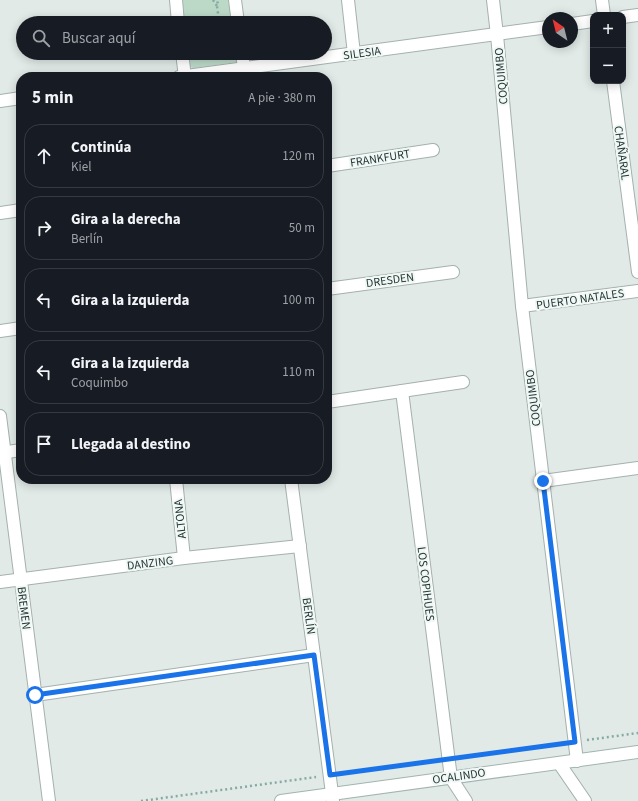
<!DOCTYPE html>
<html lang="es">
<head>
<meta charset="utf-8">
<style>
	:root { --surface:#171b24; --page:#242831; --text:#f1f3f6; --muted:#9ea1a6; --line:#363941 }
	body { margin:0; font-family:"Source Sans 3",sans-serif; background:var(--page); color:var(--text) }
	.controls { position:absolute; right:12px; top:12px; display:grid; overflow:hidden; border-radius:8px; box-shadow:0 2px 10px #0003 }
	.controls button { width:36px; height:36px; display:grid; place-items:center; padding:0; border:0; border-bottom:1px solid var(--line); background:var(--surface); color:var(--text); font:20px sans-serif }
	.compass { position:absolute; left:542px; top:12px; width:36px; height:36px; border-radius:50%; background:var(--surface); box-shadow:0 2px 10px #0003; rotate:325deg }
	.stop { position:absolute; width:12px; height:12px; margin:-9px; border:3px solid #1a73e8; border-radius:50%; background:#fff }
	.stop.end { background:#1a73e8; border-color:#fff; box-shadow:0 1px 4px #0008 }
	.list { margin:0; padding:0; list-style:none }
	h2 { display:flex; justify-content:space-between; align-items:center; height:52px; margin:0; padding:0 16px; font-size:17px }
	h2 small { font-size:13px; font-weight:400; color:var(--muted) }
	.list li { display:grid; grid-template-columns:26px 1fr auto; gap:12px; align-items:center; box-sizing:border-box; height:64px; margin:0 8px 8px; padding:0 8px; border:1px solid var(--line); border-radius:16px }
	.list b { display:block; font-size:15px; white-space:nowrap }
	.list p { margin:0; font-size:13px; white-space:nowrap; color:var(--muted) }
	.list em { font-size:13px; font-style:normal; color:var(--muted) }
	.icon { flex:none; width:22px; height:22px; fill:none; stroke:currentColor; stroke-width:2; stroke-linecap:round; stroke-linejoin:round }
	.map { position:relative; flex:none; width:638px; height:801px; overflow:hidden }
	.search { position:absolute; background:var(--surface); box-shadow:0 2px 10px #0003; left:16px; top:16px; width:316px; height:44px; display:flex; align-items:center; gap:10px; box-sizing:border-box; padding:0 14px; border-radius:22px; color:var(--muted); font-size:15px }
	.panel { position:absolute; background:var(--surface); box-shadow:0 2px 10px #0003; left:16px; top:72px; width:316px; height:412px; border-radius:16px }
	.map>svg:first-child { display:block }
</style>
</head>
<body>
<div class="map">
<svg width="638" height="801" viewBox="0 0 638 801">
	<rect width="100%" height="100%" fill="#e1eae7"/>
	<g fill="#bcd9c8">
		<path d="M179 0H228L232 23H182Z"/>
		<path d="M186 53H236L238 62 193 68 188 65Z"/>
	</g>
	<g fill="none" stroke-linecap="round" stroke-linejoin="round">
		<defs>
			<g id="street">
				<path d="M176 0 178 23"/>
				<path d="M235 0 238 23"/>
				<path d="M348 0 354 54"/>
				<path d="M493 0 497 35 522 306 577 761"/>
				<path d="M602 0 604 15"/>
				<path d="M623 17 638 15"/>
				<path d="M572 24 593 21"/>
				<path d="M182 53 185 77"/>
				<path d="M242 53 244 68"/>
				<path d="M179 77 548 27"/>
				<path d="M613 81 638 272"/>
				<path d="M0 101 21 98"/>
				<path d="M327 166 433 150"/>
				<path d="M0 213 21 210"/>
				<path d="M327 289 453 272"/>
				<path d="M522 306 638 291"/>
				<path d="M0 331 21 328"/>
				<path d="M402 391 451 778 466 801"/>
				<path d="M327 402 463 382"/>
				<path d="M0 416 49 801"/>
				<path d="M0 453 21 450"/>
				<path d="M176 479 184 558"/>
				<path d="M291 479 333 801"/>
				<path d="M543 481 638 468"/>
				<path d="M0 582 184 558 300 546"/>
				<path d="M35 695 314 655"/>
				<path d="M559 763 585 801"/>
			</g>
			<path id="secondary" d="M281 801 638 752"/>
		</defs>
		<use href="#street" stroke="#a4b1ae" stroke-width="14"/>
		<use href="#secondary" stroke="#a1b4b0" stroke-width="14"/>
		<g stroke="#85aaa3" stroke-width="2.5" stroke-dasharray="2 3" stroke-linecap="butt">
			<path d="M213 0 217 6"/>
			<path d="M218 23 219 21 217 6 218 0"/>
			<path d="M197 59 200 53"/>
			<path d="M587 740 638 733"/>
			<path d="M462 757 562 743"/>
			<path d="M343 773 435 761"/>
			<path d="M141 801 316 777"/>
		</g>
		<use href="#street" stroke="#fff" stroke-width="12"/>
		<use href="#secondary" stroke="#fff" stroke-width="12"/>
	</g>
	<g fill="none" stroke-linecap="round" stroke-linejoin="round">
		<path stroke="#1a73e8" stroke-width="5" d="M35 695 314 655 330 775 575 742 543 481"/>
	</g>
	<g text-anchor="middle" stroke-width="4" stroke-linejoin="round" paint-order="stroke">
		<g font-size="12" fill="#233936" stroke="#f1f7f5">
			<text transform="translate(362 53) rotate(-8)" y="4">SILESIA</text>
			<text transform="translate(501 76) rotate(-95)" y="4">COQUIMBO</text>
			<text transform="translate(622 153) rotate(82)" y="4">CHAÑARAL</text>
			<text transform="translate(380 158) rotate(-9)" y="4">FRANKFURT</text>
			<text transform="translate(390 280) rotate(-8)" y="4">DRESDEN</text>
			<text transform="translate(580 299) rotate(-8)" y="4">PUERTO NATALES</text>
			<text transform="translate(533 398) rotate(-97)" y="4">COQUIMBO</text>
			<text transform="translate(180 519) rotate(-96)" y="4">ALTONA</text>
			<text transform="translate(150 563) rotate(-7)" y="4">DANZING</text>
			<text transform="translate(426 584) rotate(83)" y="4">LOS COPIHUES</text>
			<text transform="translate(24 608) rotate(83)" y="4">BREMEN</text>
			<text transform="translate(309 616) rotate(82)" y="4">BERLÍN</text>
			<text transform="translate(459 776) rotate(-8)" y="4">OCALINDO</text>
		</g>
	</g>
</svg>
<div class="controls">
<button>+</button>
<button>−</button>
</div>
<svg class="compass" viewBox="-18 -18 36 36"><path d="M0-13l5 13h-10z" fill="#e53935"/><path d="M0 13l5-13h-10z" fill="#9ea1a6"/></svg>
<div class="stop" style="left:35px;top:695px"></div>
<div class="stop end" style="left:543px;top:481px"></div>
<div class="search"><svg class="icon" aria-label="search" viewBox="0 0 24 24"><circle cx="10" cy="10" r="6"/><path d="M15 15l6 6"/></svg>Buscar aquí</div>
<section class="panel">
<h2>5 min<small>A pie · 380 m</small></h2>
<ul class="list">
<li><svg class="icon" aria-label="ahead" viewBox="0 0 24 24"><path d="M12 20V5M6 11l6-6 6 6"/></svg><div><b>Continúa</b><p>Kiel</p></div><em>120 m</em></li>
<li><svg class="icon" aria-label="right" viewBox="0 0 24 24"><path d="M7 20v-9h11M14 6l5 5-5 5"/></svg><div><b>Gira a la derecha</b><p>Berlín</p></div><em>50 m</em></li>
<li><svg class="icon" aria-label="left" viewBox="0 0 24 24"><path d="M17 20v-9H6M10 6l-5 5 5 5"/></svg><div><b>Gira a la izquierda</b></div><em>100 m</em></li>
<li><svg class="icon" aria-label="left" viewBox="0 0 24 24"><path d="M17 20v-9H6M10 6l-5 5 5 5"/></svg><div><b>Gira a la izquierda</b><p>Coquimbo</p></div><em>110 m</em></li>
<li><svg class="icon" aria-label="arrive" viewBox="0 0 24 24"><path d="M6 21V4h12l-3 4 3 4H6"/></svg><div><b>Llegada al destino</b></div></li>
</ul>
</section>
</div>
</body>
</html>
